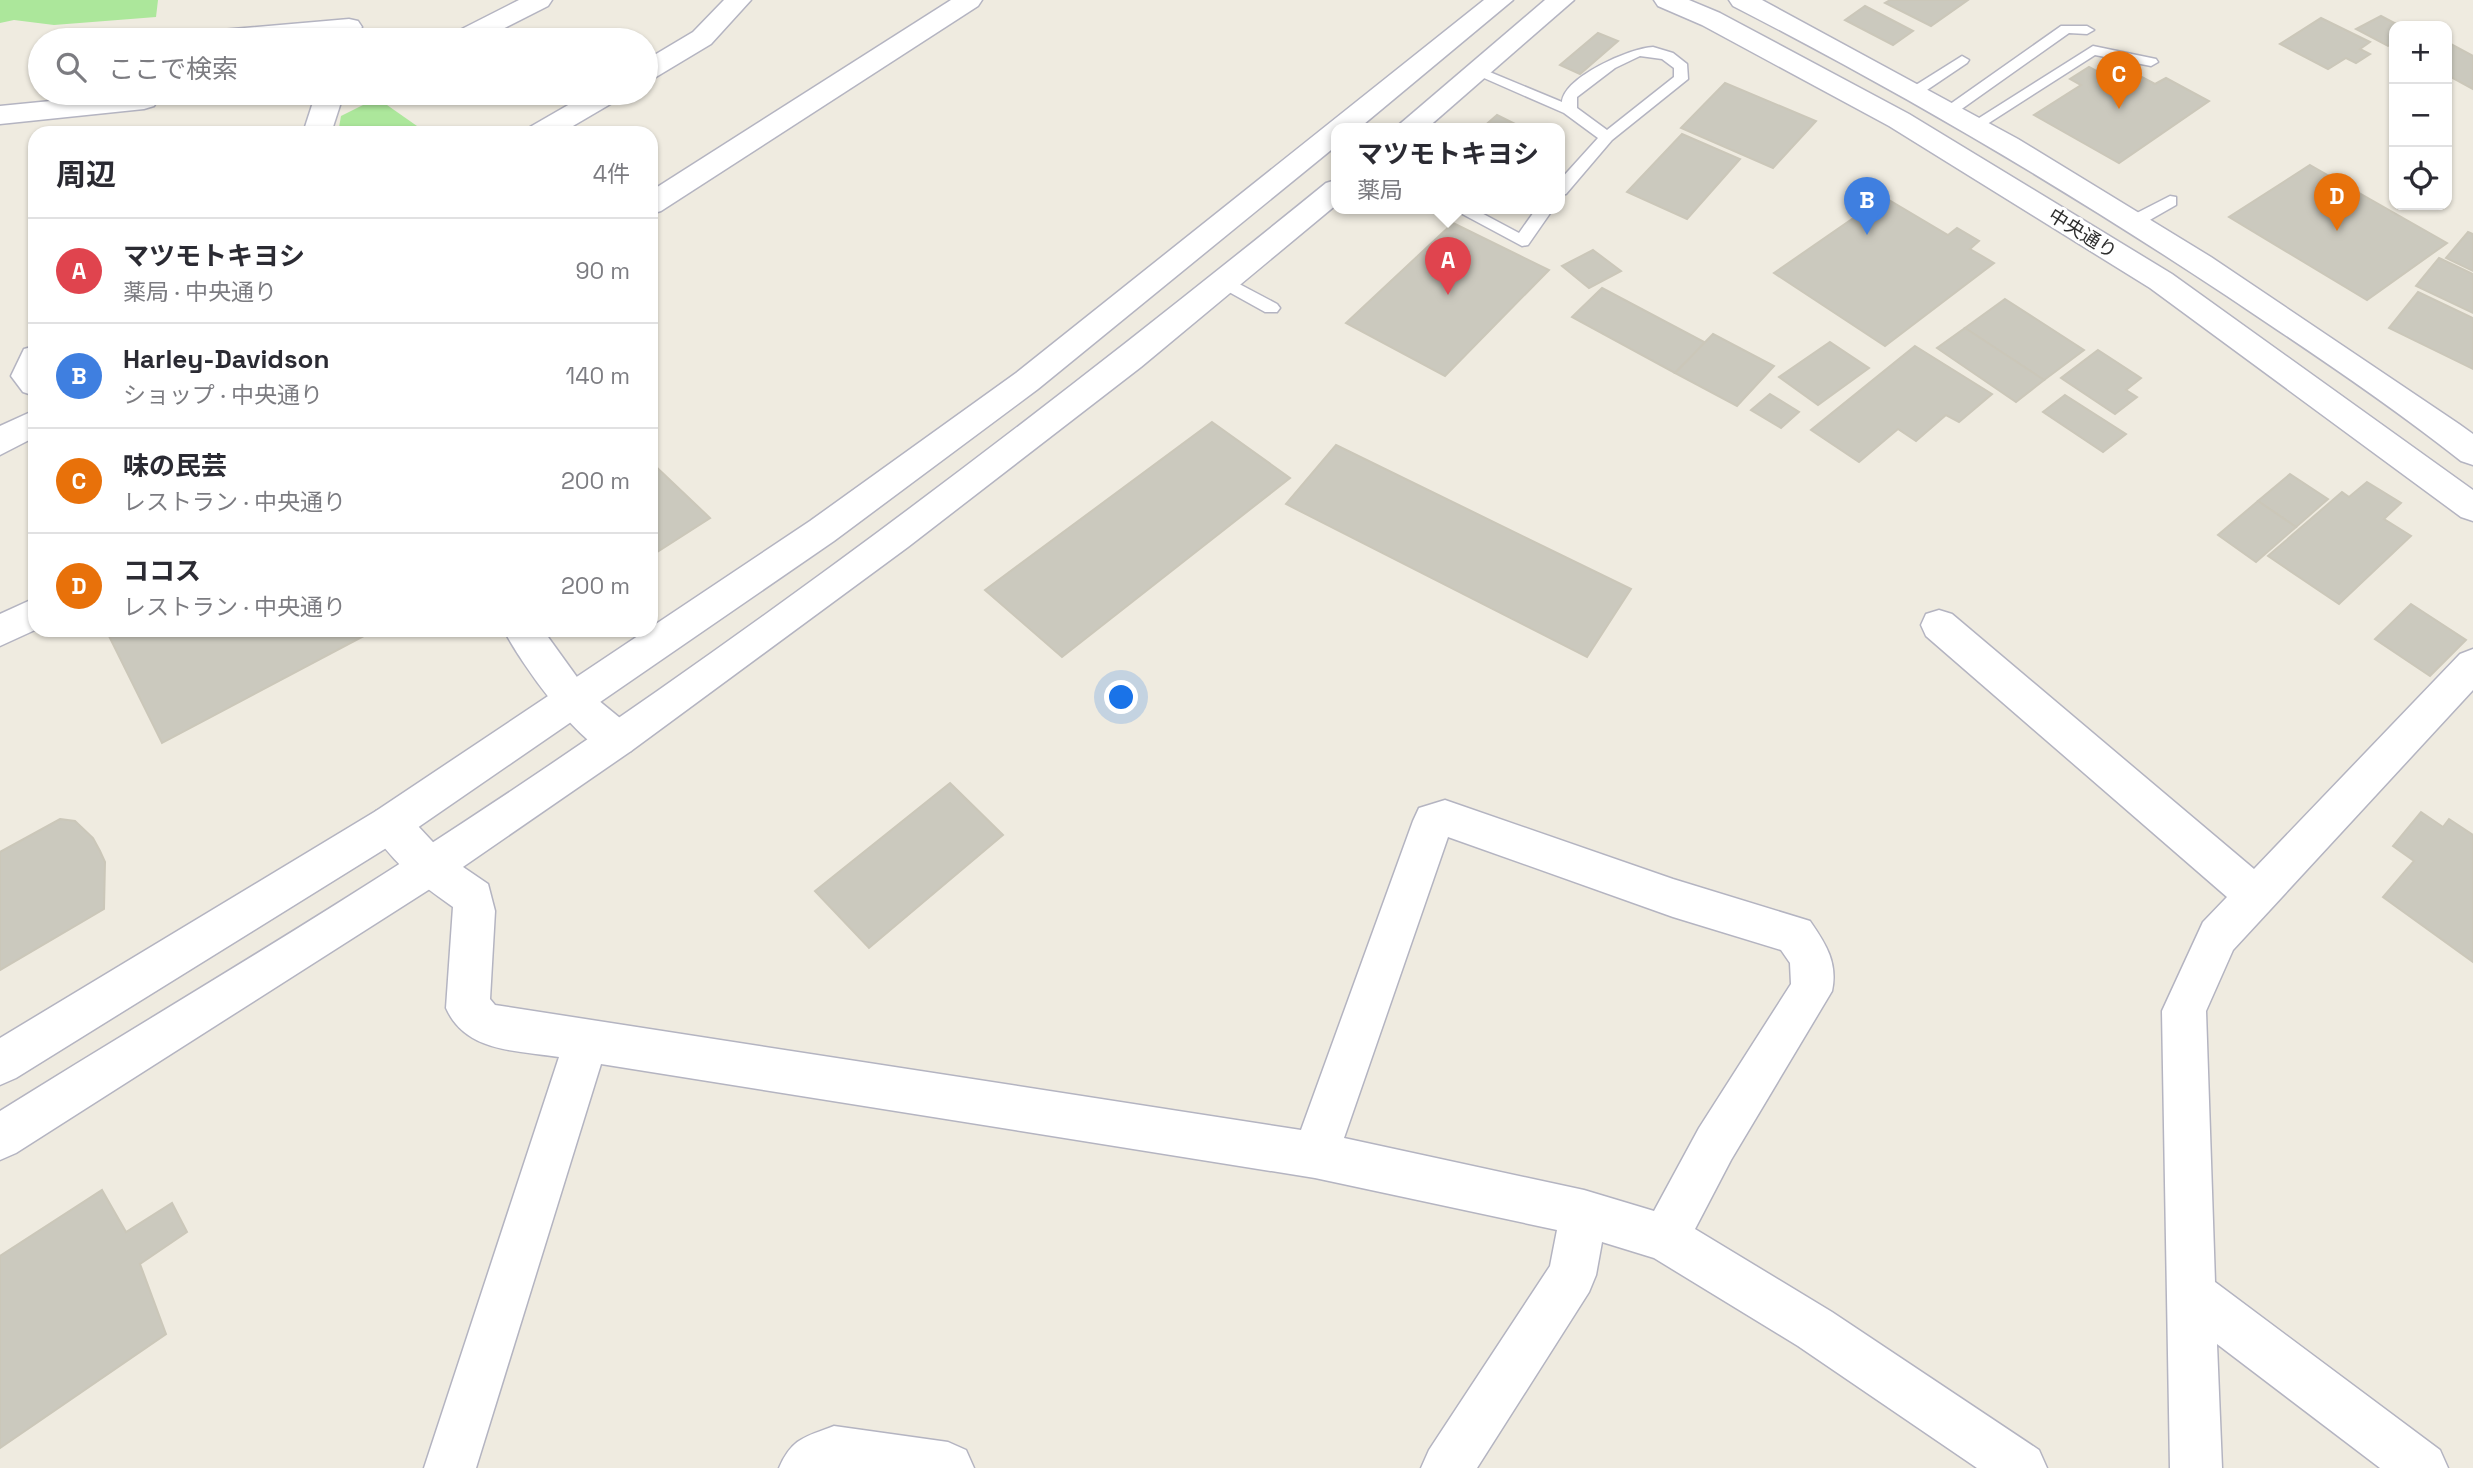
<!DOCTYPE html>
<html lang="ja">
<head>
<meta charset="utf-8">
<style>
	:root { --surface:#fff; --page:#f7f7f7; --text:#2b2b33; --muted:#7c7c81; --line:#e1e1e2; --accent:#3e4bff }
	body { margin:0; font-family:"Space Grotesk","Noto Sans JP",sans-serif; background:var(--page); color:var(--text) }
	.controls { position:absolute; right:21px; top:21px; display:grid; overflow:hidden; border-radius:14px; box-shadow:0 2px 5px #0004 }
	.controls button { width:63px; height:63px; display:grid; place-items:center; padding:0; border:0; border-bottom:2px solid var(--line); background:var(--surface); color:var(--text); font:35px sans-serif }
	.you { position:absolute; left:1122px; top:698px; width:24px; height:24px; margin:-18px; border:5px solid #fff; border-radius:50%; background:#1a73e8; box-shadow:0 0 0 10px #1a73e833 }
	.badge { display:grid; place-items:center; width:46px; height:46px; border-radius:50%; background:var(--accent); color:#fff; font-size:23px; font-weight:700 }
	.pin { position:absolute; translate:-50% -58px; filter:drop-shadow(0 2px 4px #0008) }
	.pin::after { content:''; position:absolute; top:37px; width:24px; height:21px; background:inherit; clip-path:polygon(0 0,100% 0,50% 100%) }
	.popup { position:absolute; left:1331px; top:123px; width:234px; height:91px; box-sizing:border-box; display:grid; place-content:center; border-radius:14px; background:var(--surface); filter:drop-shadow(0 2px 5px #0005); font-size:23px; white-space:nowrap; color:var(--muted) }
	.popup b { font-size:26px; color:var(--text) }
	.popup::after { content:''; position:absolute; left:50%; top:100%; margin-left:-14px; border:14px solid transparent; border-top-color:var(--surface) }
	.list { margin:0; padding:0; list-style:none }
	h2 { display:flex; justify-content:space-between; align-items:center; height:91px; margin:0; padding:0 28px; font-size:30px }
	h2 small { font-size:23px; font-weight:400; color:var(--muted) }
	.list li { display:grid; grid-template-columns:46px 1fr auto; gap:21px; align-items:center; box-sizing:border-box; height:105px; padding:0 28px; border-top:2px solid var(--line) }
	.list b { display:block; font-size:26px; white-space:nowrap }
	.list p { margin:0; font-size:23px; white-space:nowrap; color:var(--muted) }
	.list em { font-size:23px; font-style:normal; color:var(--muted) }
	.icon { flex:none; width:38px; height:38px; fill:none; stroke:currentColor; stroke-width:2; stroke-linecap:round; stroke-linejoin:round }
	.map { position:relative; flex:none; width:2473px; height:1468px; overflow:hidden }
	.search { position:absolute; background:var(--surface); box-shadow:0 2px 5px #0004; left:28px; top:28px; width:630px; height:77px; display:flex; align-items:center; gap:18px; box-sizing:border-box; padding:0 24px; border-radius:38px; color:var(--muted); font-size:26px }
	.panel { position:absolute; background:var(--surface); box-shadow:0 2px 5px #0004; left:28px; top:126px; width:630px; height:511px; border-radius:21px }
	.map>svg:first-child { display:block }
</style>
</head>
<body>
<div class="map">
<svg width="2473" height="1468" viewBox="0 0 2473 1468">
	<rect width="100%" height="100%" fill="#efebe0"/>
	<g fill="#ace79b">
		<path d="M0 0H158L156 17 54 25 14 20 0 23Z"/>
		<path d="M377 98 427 133H338L341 116Z"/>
	</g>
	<g fill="#cbc9be" stroke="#cbc7b9" stroke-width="2">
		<path d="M1890 0H1968L1931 26 1885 3Z"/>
		<path d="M1865 6 1913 31 1893 45 1845 20Z"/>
		<path d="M2381 16 2400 26H2394V43L2388 46 2356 29Z"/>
		<path d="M2321 18 2370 42 2360 49 2370 54 2356 63 2346 58 2328 69 2280 44Z"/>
		<path d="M1598 33 1618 41 1580 74 1560 65Z"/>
		<path d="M2447 42 2473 56V89L2447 75Z"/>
		<path d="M2115 63 2155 84 2166 78 2209 101 2119 163 2034 115 2081 85 2070 79 2089 67 2100 73Z"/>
		<path d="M1725 83 1816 121 1773 168 1681 128Z"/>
		<path d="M1497 115 1525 129H1481Z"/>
		<path d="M1682 134 1740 159 1687 219 1627 192Z"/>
		<path d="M2310 165 2447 243 2367 300 2229 217Z"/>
		<path d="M1884 197 1948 235 1957 228 1979 241 1970 249 1994 263 1885 346 1774 273Z"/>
		<path d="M1453 223 1549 270 1445 376 1346 323Z"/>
		<path d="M2468 232 2473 234V271L2446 258Z"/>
		<path d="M1593 250 1621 271 1589 288 1562 266Z"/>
		<path d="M2439 258 2473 274V313L2416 286Z"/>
		<path d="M1602 288 1706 343 1675 373 1572 317Z"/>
		<path d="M2418 292 2473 318V369L2389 328Z"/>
		<path d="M2005 299 2084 350 2044 380 1965 328Z"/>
		<path d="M1965 328 2044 380 2016 402 1937 348Z"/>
		<path d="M1713 334 1774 366 1737 406 1675 373Z"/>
		<path d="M1830 342 1869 368 1818 405 1779 377Z"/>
		<path d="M1915 346 1992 394 1959 422 1946 415 1916 441 1898 429 1859 462 1811 430Z"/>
		<path d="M2098 350 2141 378 2126 390 2137 397 2115 414 2061 378Z"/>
		<path d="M1770 394 1799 412 1781 428 1751 410Z"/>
		<path d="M2065 395 2126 434 2103 452 2043 412Z"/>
		<path d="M1212 422 1290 478 1062 657 985 590Z"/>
		<path d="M1336 445 1631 589 1587 657 1286 504Z"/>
		<path d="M651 462 710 518 651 556Z"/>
		<path d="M2290 474 2328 499 2296 527 2258 501Z"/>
		<path d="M2367 482 2401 503 2384 519 2411 536 2339 604 2268 556 2342 492 2349 497Z"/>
		<path d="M2258 501 2296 527 2256 562 2218 535Z"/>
		<path d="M2411 604 2466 640 2430 676 2375 639Z"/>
		<path d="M106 630H375L162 743Z"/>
		<path d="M950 783 1003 835 869 948 815 891Z"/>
		<path d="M2421 812 2443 827 2449 819 2473 835V962L2383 897 2414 861 2393 846Z"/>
		<path d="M60 819 75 821 93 838 100 851 105 862 104 909 0 970V852Z"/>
		<path d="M102 1190 126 1232 172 1203 187 1232 140 1264 166 1334 0 1448V1256Z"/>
	</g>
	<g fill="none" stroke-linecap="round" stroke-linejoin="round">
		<defs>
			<g id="service">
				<path d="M2061 26H2087L2094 30 2087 34 2069 33 1956 113H1946V107Z"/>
				<path d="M2093 46 2156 59 2158 62 2151 66 2095 55 1981 128 1976 130 1968 125Z"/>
				<path d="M1653 47 1673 53 1687 64 1688 79 1612 140 1566 194 1560 195V180L1598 138 1564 113 1468 71 1475 67 1480 68 1562 102C1564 77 1630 48 1653 47ZM1640 56 1662 59 1674 68V77L1607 130 1577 108V97L1615 68Z"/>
				<path d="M1962 56 1969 60 1967 63 1921 94H1911V88Z"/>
				<path d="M2170 196 2176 197V205L2141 225H2129V217Z"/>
				<path d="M1453 209H1474L1519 233 1536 209H1553L1528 245 1522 246Z"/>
				<path d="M1226 277 1277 304 1280 308 1277 312H1265L1220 287 1218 283 1220 279Z"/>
			</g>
			<g id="minor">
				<path d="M519 0H552L548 6 481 40H448L452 34Z"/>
				<path d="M724 0H751L711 44 656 77 646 79V60L693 32Z"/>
				<path d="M951 0H982L978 6 661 211 651 214V191Z"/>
				<path d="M349 19 358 21 362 27 358 33 288 40H185L189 34 198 32Z"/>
				<path d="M132 93 154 94 158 100 154 106 144 109 0 124V106Z"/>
				<path d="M316 93H344L331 133H303Z"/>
				<path d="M589 93H623L619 99 561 133H526L530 127Z"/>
				<path d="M35 346V396L23 392 11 376 24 349Z"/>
				<path d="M35 410V437L0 455V426Z"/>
				<path d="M35 598V630L0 646V614Z"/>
				<path d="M1939 610 1952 614 2254 869 2460 654 2473 649V690L2233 950 2206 1011 2215 1282 2440 1450 2448 1468H2380L2217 1344 2222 1468H2170L2162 1011 2203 922 2227 897 1926 636 1921 625 1926 614Z"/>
				<path d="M504 630H543L587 691 631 727 636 739 631 751C626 752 620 756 615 755 582 751 518 659 504 630Z"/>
				<path d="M1445 800 1673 879 1810 921C1826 944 1838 963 1832 991L1731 1160 1695 1229 1832 1312 2039 1450 2047 1468H1977L1798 1346 1654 1258 1602 1242 1596 1275 1589 1292 1477 1468H1421L1429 1450 1550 1266 1557 1230 1315 1178 601 1064 476 1468H424L559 1057C517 1050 466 1053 446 1008L453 907C422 885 386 859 370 824L376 811 390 806 404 811 444 854 488 884 495 911 490 999 495 1005 1301 1130 1413 821 1419 808ZM1448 837 1673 917 1781 950 1790 963 1791 984 1699 1128 1654 1211 1584 1190 1344 1138Z"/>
				<path d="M834 1426 948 1442 966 1450 974 1468H779C792 1438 805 1437 834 1426Z"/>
			</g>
			<g id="tertiary">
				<path d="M1484 0H1513L1358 129H1336V146L1038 389 834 541 404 837 16 1078 0 1085V1038L376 811 810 521 1016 373Z"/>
				<path d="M1545 0H1574L1426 129H1394Z"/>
				<path d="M1654 0H1689L1720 13 1909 114 2172 274 2473 490V521L2461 517 2150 288 1889 126 1702 25 1658 6Z"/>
				<path d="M1729 0H1762L2018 139 2211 257 2459 424 2473 434V465L2461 461C2386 402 2306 349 2227 296 2067 190 1903 93 1733 6Z"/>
				<path d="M1336 180V205L1141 367 908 547 631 751 444 880 16 1153 0 1160V1111C138 1025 279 942 415 854 731 650 1034 420 1326 183Z"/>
			</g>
		</defs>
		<use href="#service" stroke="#b4b4c1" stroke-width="3"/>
		<use href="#minor" stroke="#b4b4c1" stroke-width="3"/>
		<use href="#tertiary" stroke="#b4b4c1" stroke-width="3"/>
		<use href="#service" fill="#fff" fill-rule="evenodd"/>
		<use href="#minor" fill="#fff" fill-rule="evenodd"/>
		<use href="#tertiary" fill="#fff" fill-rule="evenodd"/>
	</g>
	<g text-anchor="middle" stroke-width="6" stroke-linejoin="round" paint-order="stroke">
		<g font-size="19" fill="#2e2e2e" stroke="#fff">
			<text transform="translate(2083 233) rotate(32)" y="7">中央通り</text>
		</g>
	</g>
</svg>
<div class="controls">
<button>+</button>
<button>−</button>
<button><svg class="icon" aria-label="locate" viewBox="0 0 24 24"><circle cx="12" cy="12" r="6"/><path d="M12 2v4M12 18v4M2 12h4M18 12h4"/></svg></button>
</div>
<div class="you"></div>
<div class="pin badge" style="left:1448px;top:295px;background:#e0444e">A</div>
<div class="popup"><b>マツモトキヨシ</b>薬局</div>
<div class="pin badge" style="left:1867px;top:235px;background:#3f7fe0">B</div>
<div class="pin badge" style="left:2119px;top:109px;background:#e8710a">C</div>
<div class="pin badge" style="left:2337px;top:231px;background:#e8710a">D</div>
<div class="search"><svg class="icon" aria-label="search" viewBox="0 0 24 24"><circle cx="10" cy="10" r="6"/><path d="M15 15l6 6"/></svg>ここで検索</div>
<section class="panel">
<h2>周辺<small>4件</small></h2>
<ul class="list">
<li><span class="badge" style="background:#e0444e">A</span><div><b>マツモトキヨシ</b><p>薬局 · 中央通り</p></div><em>90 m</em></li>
<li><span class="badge" style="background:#3f7fe0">B</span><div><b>Harley-Davidson</b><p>ショップ · 中央通り</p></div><em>140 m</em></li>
<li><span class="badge" style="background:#e8710a">C</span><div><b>味の民芸</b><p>レストラン · 中央通り</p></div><em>200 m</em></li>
<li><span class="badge" style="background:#e8710a">D</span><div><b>ココス</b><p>レストラン · 中央通り</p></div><em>200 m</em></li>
</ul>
</section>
</div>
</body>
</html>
